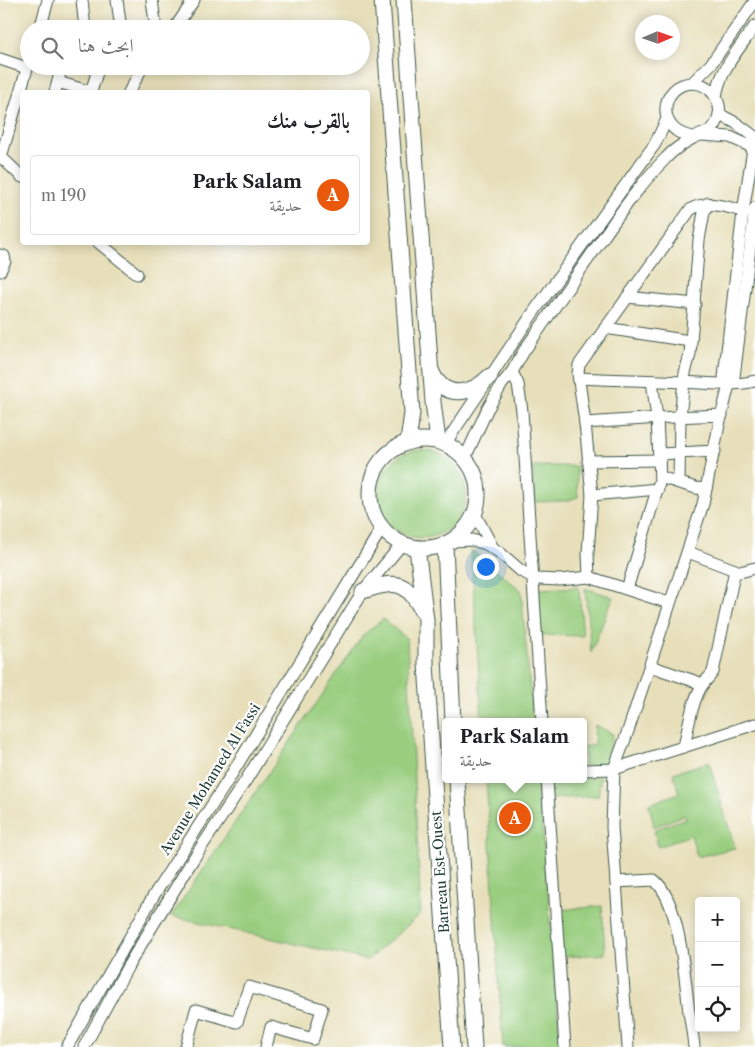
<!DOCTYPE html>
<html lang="ar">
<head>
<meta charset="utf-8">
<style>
	:root { --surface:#fff; --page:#f6f6f6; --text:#202124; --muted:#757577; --line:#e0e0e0; --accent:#ea580c }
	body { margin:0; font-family:"Libre Caslon Text",Amiri,serif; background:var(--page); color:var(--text); direction:rtl }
	.controls { position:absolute; right:15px; bottom:15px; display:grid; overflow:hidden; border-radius:5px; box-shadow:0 2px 12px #0003 }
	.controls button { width:45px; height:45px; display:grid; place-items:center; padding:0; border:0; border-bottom:1px solid var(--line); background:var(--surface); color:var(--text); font:25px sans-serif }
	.compass { position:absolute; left:635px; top:15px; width:45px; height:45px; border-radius:50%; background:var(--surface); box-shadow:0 2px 12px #0003; rotate:88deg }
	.you { position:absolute; left:485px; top:566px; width:18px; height:18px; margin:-12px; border:4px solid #fff; border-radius:50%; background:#1a73e8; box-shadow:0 0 0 8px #1a73e833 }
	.badge { display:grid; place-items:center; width:32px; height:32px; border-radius:50%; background:var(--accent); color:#fff; font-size:16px; font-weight:700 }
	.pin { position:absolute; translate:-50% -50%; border:2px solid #fff; box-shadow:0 1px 5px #0006 }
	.popup { position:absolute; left:442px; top:718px; width:145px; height:65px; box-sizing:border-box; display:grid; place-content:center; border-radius:5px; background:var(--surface); filter:drop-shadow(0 1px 4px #0005); font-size:16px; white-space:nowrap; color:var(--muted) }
	.popup b { font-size:19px; color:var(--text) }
	.popup::after { content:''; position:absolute; left:50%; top:100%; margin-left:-10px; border:10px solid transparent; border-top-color:var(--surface) }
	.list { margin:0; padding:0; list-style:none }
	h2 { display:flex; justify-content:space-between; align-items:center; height:65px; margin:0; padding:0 20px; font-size:21px }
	h2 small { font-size:16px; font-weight:400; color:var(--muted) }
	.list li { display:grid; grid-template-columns:32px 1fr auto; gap:15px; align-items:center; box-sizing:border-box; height:80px; margin:0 10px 10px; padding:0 10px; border:1px solid var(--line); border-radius:5px }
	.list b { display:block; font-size:19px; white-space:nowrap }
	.list p { margin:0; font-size:16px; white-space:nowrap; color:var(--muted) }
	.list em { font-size:16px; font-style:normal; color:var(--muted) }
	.icon { flex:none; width:28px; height:28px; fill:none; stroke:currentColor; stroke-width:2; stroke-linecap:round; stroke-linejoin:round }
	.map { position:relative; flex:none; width:755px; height:1047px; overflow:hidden; direction:ltr }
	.search { position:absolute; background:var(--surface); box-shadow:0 2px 12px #0003; left:20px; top:20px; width:350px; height:55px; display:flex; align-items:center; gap:12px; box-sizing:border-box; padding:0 18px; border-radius:28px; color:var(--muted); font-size:19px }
	.panel { position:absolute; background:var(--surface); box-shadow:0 2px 12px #0003; left:20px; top:90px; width:350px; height:155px; border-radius:5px; direction:rtl }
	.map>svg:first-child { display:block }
</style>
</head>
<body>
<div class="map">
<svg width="755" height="1047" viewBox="0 0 755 1047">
	<rect width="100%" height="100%" fill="#fff"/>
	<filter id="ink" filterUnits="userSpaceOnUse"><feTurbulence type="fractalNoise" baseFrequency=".02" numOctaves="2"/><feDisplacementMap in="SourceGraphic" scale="10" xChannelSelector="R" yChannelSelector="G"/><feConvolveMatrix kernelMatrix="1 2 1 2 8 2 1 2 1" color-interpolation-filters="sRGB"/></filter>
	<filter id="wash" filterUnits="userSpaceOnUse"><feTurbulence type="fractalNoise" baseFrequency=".0096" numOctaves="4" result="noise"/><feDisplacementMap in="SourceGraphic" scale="20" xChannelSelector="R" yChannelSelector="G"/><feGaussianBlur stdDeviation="1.12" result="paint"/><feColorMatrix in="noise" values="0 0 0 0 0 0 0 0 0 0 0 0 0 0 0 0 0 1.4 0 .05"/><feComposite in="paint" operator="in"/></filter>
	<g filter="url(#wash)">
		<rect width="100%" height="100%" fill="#e7dfb9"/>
		<g fill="#99ce7f" stroke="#5c865a">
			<circle cx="422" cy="494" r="44"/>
			<path d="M533 466H576L578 497 567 501 534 502Z"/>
			<path d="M471 550 521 590 533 722H482Z"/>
			<path d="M579 587 583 636 539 635 538 589Z"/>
			<path d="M585 588 613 597 591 653Z"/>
			<path d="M383 619 407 639 421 914 367 960 171 916 363 635Z"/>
			<path d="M595 725 613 734 605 765 584 766V746H594Z"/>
			<path d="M709 762 735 848 697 857 691 835 658 847 654 830 686 818 685 815 654 827 649 804 679 793 673 773Z"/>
			<path d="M601 777 598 796 548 799 546 779Z"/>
			<path d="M486 779H538L561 1047H503Z"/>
			<path d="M602 906 605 954 562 957 558 910Z"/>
		</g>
	</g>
	<g filter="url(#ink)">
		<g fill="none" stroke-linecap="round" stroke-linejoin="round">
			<defs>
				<g id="minor">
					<path d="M82 0 85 29"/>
					<path d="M117 0 121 29"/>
					<path d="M152 0 156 29"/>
					<path d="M40 29 48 0"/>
					<path d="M174 29 194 0"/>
					<path d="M0 59 27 68"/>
					<path d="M58 82 91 92"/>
					<path d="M692 83 711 64 755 1"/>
					<path d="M55 92 62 66"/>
					<path d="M91 92 99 66"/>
					<path d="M129 92 143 66"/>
					<path d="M716 97C720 69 739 49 755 26"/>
					<path d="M719 114 736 123 755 137"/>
					<path d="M702 135 730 137 752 147"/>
					<path d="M0 156 22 177"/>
					<path d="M1 157 29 62"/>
					<path d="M98 242 137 274"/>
					<path d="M0 255 4 256 5 261 0 271"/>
					<path d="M627 297 695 304"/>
					<path d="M605 328 690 341"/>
					<path d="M512 372 518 384 522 411 542 722"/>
					<path d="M579 378C613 380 648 380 683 382 708 383 730 387 755 381"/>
					<path d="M729 385 724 377 743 212 753 149 752 143 755 139"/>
					<path d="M585 423 675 417 722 415"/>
					<path d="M445 444 533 313 655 144 667 119"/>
					<path d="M660 454 715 451"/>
					<path d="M465 458 487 410 502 384 512 372 524 351C550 314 575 278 600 242 620 213 641 183 666 158 673 150 684 143 693 138 703 133 712 133 717 122 725 104 712 84 693 83 659 83 654 134 695 137"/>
					<path d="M588 461 660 460"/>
					<path d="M660 477 696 488 706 489"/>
					<path d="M679 483 680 416 685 373 690 354 699 240 704 212 708 203"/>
					<path d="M592 495 658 489"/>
					<path d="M475 514 493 548"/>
					<path d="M452 541 472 540 486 544 499 552 521 571 537 579 560 580 589 577 669 603"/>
					<path d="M688 552 740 572 755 568"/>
					<path d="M589 577 588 553 592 495 585 423 578 374 579 365 690 210C709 197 734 211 754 213"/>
					<path d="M627 589 660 480 657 418 652 381"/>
					<path d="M650 666 703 684"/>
					<path d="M684 747C688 728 692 700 703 684 706 680 710 677 713 672L735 570"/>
					<path d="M584 770 614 769 755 724"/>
					<path d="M547 779 565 1047"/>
					<path d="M616 882 654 880C680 900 685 980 689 1012 691 1024 693 1035 694 1047"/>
					<path d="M67 1047 154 895 225 785 382 528"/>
					<path d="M84 1047 128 966 192 861 246 780 363 591 402 544"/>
					<path d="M186 1047 196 1010 237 1022 249 987 322 1009 313 1039 271 1027 266 1047"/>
					<path d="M628 1047 612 827 614 769 628 731 703 504 719 425 729 385 734 377 755 208"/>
				</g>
				<g id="major">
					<path d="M382 0 412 413 408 442"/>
					<path d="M404 0 433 402 438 441"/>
					<path d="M431 370C443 400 470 396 490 376"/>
					<circle cx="424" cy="494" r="54"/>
					<path d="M445 545 453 722"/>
					<path d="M417 548 426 620V664L452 1047"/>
					<path d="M363 591C394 580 407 580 422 611"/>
					<path d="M457 779 474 1047"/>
				</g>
			</defs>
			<use href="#minor" stroke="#3d5548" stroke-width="13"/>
			<use href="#major" stroke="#3d5548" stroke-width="17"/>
			<use href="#minor" stroke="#fff" stroke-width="11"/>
			<use href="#major" stroke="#fff" stroke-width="15"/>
		</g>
	</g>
	<g text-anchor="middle" stroke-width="4.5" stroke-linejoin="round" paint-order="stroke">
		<g font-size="14" fill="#1f3d34" stroke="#fff">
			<text transform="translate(210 779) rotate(-58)" y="5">Avenue Mohamed Al Fassi</text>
			<text transform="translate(440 872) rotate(-94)" y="5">Barreau Est-Ouest</text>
		</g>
	</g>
</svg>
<div class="controls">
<button>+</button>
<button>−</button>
<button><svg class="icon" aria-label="locate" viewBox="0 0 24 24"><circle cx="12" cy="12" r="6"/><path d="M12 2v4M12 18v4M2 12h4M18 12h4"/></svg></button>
</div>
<svg class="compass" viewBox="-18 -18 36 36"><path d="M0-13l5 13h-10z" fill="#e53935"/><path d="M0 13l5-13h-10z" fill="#757577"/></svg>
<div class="you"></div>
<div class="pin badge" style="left:515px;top:818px">A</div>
<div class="popup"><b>Park Salam</b>حديقة</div>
<div class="search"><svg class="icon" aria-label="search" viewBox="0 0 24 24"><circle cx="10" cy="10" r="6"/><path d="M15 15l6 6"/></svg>ابحث هنا</div>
<section class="panel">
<h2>بالقرب منك<small></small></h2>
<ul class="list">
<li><span class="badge">A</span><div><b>Park Salam</b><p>حديقة</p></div><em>190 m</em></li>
</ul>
</section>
</div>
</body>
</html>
